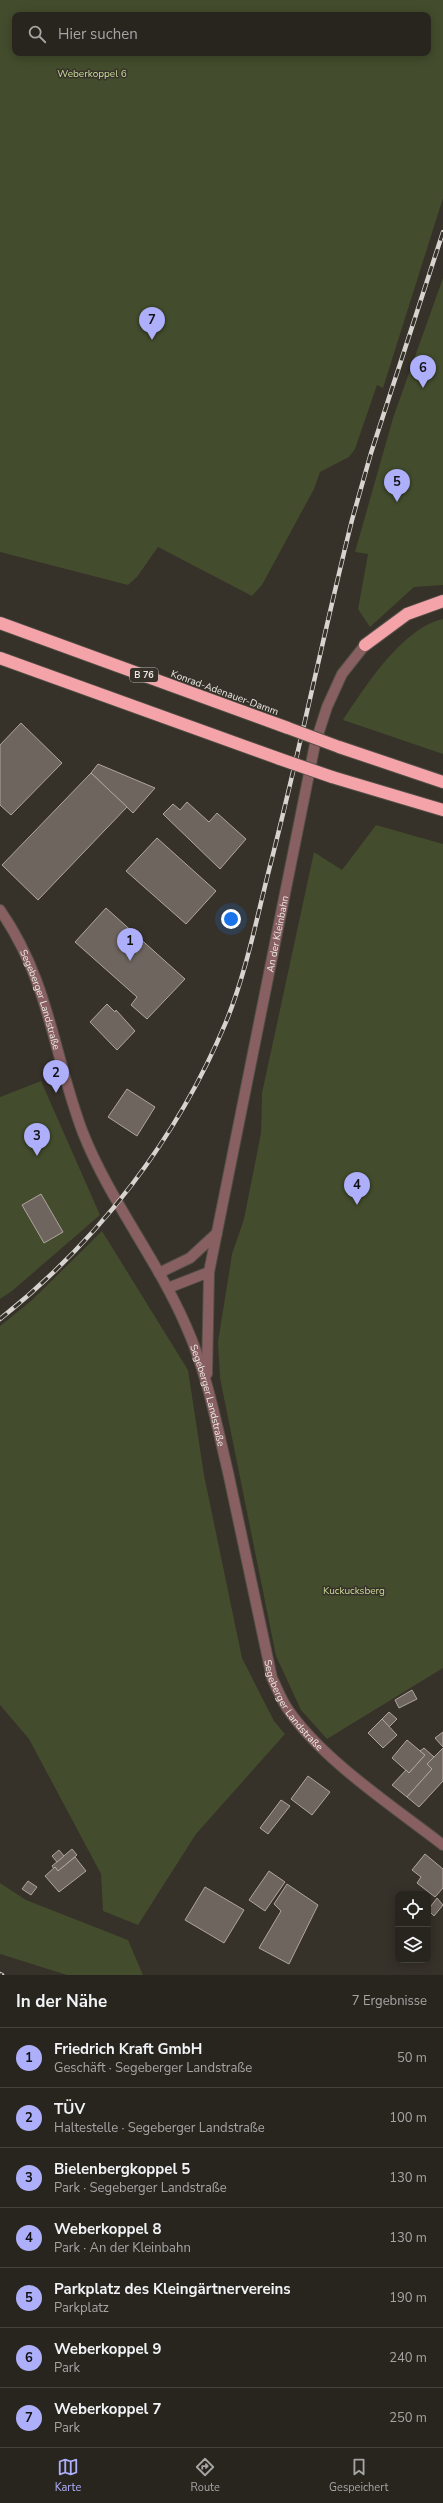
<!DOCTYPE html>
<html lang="de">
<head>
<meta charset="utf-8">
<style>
	:root { --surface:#28251f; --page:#302d28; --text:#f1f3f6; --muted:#a5a5a4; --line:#44423d; --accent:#adaffb }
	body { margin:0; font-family:"Nunito Sans",sans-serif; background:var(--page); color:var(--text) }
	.controls { position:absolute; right:12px; bottom:12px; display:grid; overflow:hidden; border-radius:8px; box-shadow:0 2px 10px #0003 }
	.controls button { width:36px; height:36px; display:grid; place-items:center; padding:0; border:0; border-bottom:1px solid var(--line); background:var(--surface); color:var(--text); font:20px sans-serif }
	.you { position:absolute; left:231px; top:919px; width:14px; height:14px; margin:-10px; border:3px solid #fff; border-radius:50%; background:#1a73e8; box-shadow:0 0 0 6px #1a73e833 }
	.badge { display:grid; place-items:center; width:26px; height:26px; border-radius:50%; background:var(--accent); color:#111; font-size:13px; font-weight:700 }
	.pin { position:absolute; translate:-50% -33px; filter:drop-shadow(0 1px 2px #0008) }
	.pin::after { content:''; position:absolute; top:21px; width:14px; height:12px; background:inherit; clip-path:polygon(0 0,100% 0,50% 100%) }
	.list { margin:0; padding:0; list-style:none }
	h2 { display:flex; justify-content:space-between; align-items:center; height:52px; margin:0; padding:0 16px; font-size:17px }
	h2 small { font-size:13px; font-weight:400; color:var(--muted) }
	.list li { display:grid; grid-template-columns:26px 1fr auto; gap:12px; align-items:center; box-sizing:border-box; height:60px; padding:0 16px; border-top:1px solid var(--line) }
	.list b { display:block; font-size:15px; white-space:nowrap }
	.list p { margin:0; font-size:13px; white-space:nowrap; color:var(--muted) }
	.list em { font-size:13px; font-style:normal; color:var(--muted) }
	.icon { flex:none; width:22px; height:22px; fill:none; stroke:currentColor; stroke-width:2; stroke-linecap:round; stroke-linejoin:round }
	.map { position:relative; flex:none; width:443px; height:1975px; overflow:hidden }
	.search { position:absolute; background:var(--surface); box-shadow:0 2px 10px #0003; left:12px; right:12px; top:12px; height:44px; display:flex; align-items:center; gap:10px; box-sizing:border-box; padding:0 14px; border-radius:8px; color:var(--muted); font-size:15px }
	.sheet { height:472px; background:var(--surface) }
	nav { display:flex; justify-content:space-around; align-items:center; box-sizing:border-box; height:56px; border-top:1px solid var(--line); background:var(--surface); font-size:11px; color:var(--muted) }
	nav a { display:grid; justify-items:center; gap:2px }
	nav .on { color:var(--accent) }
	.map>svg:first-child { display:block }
</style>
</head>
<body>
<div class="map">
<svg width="443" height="1975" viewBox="0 0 443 1975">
	<rect width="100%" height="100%" fill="#363129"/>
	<g fill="#434c2c" fill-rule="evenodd">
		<path d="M0 0H443V198L383 388 377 385 355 449 349 457 320 472 314 489 262 585 252 596 158 547 137 577 128 585 0 552ZM15 15H428V53H15Z"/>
		<path d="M443 278V585L414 587 370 627 358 609 368 554 355 552 393 418Z"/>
		<path d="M443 619V754L343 720C365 687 402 628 443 619Z"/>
		<path d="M376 825 443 844V1668L327 1739 301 1710 276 1656 220 1378 218 1342 232 1254 244 1219 261 1133 262 1093 314 852 342 870Z"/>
		<path d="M41 1081 100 1215 12 1291 0 1299V1097Z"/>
		<path d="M102 1231 188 1370 204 1475 242 1658 274 1721 285 1734 196 1834 138 1925 103 1911 101 1874 29 1739 0 1705V1326L31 1301Z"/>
		<path d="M0 1883 26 1900 128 1940 143 1975H67L0 1954Z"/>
	</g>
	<g fill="#6f655f" stroke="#b0a59f">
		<path d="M21 723 62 763 11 815 0 805V745Z"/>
		<path d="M98 764 155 788 133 813 91 773Z"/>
		<path d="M91 773 127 807 38 900 2 865Z"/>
		<path d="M187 802 209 822 217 813 246 839 220 869 163 814 173 804 180 810Z"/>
		<path d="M157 838 216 891 186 924 126 871Z"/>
		<path d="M106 908 185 979 147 1019 131 1005 137 997 75 942Z"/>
		<path d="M107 1004 115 1012 116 1010 135 1031 117 1050 90 1022Z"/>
		<path d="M127 1089 155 1107 137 1136 108 1117Z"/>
		<path d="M41 1194 63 1232 44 1243 22 1205Z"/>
		<path d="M412 1690 417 1699 399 1708 395 1700Z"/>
		<path d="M389 1712 397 1719 389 1727 382 1719Z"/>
		<path d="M382 1719 397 1735 383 1748 368 1733Z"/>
		<path d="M443 1732V1747L435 1738Z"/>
		<path d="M407 1740 425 1755 409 1773 392 1758Z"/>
		<path d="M424 1748 434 1757 427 1764 432 1769 407 1797 392 1785 406 1770 409 1773 425 1755 420 1751Z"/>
		<path d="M443 1748V1781L419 1807 407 1797 432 1769 427 1764Z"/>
		<path d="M308 1776 330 1792 312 1815 291 1799Z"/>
		<path d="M281 1800 290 1806 268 1834 260 1828Z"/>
		<path d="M72 1849 77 1855 58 1871 55 1867 54 1869 52 1866Z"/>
		<path d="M59 1850 64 1856 57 1862 52 1856Z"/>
		<path d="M425 1854 443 1869V1888L435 1897 417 1883 421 1877 412 1870Z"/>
		<path d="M75 1857 86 1871 59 1892 45 1876 55 1867 58 1871Z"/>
		<path d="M269 1871 285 1882 265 1911 249 1900Z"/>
		<path d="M28 1881 37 1887 31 1895 22 1889Z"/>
		<path d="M287 1884 318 1905 289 1964 259 1948 281 1911 274 1904Z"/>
		<path d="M205 1887 244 1910 224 1943 185 1920Z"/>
		<path d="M437 1898 443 1905 434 1916 428 1910Z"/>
	</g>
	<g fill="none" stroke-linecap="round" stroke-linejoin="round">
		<defs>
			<g id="minor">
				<path id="s1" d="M0 910C50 982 53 1054 83 1133 110 1201 157 1259 186 1326 207 1373 216 1422 228 1472 243 1541 257 1609 272 1678 277 1688 281 1699 287 1708 321 1759 394 1807 443 1845"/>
				<path d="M159 1273 190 1258 217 1233"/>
				<path d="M168 1288 209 1272"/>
				<path id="s2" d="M207 1374 209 1272 315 744 327 707 342 674 365 645"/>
			</g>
			<g id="highway">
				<path d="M0 623 288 728"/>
				<path d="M365 645 407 614 443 601"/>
				<path d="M0 658 280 759"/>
				<path d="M339 747 443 782"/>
				<path d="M332 777 443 810"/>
			</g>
		</defs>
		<use href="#minor" stroke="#534f47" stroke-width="12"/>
		<use href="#highway" stroke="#534f47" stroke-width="14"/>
		<use href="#minor" stroke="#896062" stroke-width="10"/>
		<use href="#highway" stroke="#f4a4a8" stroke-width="12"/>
		<defs>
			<g id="rail">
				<path d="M0 1319C99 1240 177 1139 226 1022 246 973 256 921 269 870 299 754 323 636 352 520L371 453 443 232"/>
				<path d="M0 1974 2 1975"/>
			</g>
		</defs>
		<use href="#rail" stroke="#d7d4cf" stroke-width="4.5"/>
		<use href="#rail" stroke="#363129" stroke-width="3" stroke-dasharray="9" stroke-linecap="butt"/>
		<defs>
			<g id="highway-bridge">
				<path d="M288 728 339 747"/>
				<path d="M280 759 332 777"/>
			</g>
		</defs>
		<use href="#highway-bridge" stroke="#534f47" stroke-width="14" stroke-linecap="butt"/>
		<use href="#highway-bridge" stroke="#f4a4a8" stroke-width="12"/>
	</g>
	<g text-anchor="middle" stroke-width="3" stroke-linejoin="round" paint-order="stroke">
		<rect fill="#363129" stroke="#b6b2ad" stroke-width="1" x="130" y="668" width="28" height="14" rx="3"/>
		<g font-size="9" font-weight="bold" fill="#edeae5">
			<text x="144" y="678">B 76</text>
		</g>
		<g font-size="10" fill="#c9db99" stroke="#363129">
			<text x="92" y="77">Weberkoppel 6</text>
			<text x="354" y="1594">Kuckucksberg</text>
		</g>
		<g font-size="10" fill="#edeae5" stroke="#363129">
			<text transform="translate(225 692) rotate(20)" y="4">Konrad-Adenauer-Damm</text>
			<text dy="4" stroke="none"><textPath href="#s2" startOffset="447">An der Kleinbahn</textPath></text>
			<text dy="4" stroke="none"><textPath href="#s1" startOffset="99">Segeberger Landstraße</textPath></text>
			<text dy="4" stroke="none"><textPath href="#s1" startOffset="531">Segeberger Landstraße</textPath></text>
			<text dy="4" stroke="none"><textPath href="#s1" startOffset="855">Segeberger Landstraße</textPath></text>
		</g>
	</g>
</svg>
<div class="controls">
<button><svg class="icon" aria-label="locate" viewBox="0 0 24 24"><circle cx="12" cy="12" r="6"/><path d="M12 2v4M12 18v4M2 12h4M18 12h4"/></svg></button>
<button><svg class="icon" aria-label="layers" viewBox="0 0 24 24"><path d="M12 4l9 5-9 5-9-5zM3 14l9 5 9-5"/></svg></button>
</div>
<div class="you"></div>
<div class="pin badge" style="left:130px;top:961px">1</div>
<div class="pin badge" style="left:56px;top:1093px">2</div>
<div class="pin badge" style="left:37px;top:1156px">3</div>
<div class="pin badge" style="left:357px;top:1205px">4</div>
<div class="pin badge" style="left:397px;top:502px">5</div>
<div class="pin badge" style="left:423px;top:388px">6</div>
<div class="pin badge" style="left:152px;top:340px">7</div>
<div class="search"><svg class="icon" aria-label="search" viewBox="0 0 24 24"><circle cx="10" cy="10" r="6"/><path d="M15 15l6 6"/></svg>Hier suchen</div>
</div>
<section class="sheet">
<h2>In der Nähe<small>7 Ergebnisse</small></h2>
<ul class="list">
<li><span class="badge">1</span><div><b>Friedrich Kraft GmbH</b><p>Geschäft · Segeberger Landstraße</p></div><em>50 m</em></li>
<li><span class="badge">2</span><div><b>TÜV</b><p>Haltestelle · Segeberger Landstraße</p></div><em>100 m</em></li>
<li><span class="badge">3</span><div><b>Bielenbergkoppel 5</b><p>Park · Segeberger Landstraße</p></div><em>130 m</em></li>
<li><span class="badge">4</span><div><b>Weberkoppel 8</b><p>Park · An der Kleinbahn</p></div><em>130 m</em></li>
<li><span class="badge">5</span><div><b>Parkplatz des Kleingärtnervereins</b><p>Parkplatz</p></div><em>190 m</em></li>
<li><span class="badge">6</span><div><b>Weberkoppel 9</b><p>Park</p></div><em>240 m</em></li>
<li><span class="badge">7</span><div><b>Weberkoppel 7</b><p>Park</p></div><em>250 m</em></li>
</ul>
</section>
<nav>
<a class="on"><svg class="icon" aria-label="map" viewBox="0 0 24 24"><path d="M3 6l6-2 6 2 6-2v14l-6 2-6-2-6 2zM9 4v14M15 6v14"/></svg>Karte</a>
<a><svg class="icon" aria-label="directions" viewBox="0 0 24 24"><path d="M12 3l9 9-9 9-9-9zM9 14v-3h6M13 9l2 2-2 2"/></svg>Route</a>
<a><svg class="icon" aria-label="saved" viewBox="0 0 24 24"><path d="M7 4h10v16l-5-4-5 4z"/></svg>Gespeichert</a>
</nav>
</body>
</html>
